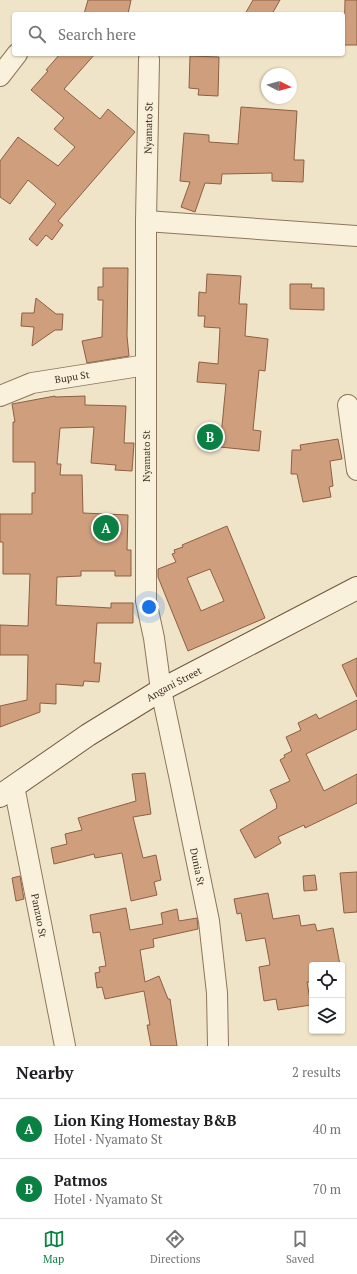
<!DOCTYPE html>
<html lang="en">
<head>
<meta charset="utf-8">
<style>
	:root { --surface:#fff; --page:#f2f2f2; --text:#202124; --muted:#757577; --line:#e0e0e0; --accent:#0b8043 }
	body { margin:0; font-family:"PT Serif",serif; background:var(--page); color:var(--text) }
	.controls { position:absolute; right:12px; bottom:12px; display:grid; overflow:hidden; border-radius:4px; box-shadow:0 1px 3px #0004 }
	.controls button { width:36px; height:36px; display:grid; place-items:center; padding:0; border:0; border-bottom:1px solid var(--line); background:var(--surface); color:var(--text); font:20px sans-serif }
	.compass { position:absolute; left:261px; top:68px; width:36px; height:36px; border-radius:50%; background:var(--surface); box-shadow:0 1px 3px #0004; rotate:96deg }
	.you { position:absolute; left:149px; top:607px; width:14px; height:14px; margin:-10px; border:3px solid #fff; border-radius:50%; background:#1a73e8; box-shadow:0 0 0 6px #1a73e833 }
	.badge { display:grid; place-items:center; width:26px; height:26px; border-radius:50%; background:var(--accent); color:#fff; font-size:13px; font-weight:700 }
	.pin { position:absolute; translate:-50% -50%; border:2px solid #fff; box-shadow:0 1px 4px #0006 }
	.list { margin:0; padding:0; list-style:none }
	h2 { display:flex; justify-content:space-between; align-items:center; height:52px; margin:0; padding:0 16px; font-size:17px }
	h2 small { font-size:13px; font-weight:400; color:var(--muted) }
	.list li { display:grid; grid-template-columns:26px 1fr auto; gap:12px; align-items:center; box-sizing:border-box; height:60px; padding:0 16px; border-top:1px solid var(--line) }
	.list b { display:block; font-size:15px; white-space:nowrap }
	.list p { margin:0; font-size:13px; white-space:nowrap; color:var(--muted) }
	.list em { font-size:13px; font-style:normal; color:var(--muted) }
	.icon { flex:none; width:22px; height:22px; fill:none; stroke:currentColor; stroke-width:2; stroke-linecap:round; stroke-linejoin:round }
	.map { position:relative; flex:none; width:357px; height:1046px; overflow:hidden }
	.search { position:absolute; background:var(--surface); box-shadow:0 1px 3px #0004; left:12px; right:12px; top:12px; height:44px; display:flex; align-items:center; gap:10px; box-sizing:border-box; padding:0 14px; border-radius:4px; color:var(--muted); font-size:15px }
	.sheet { height:172px; background:var(--surface) }
	nav { display:flex; justify-content:space-around; align-items:center; box-sizing:border-box; height:56px; border-top:1px solid var(--line); background:var(--surface); font-size:11px; color:var(--muted) }
	nav a { display:grid; justify-items:center; gap:2px }
	nav .on { color:var(--accent) }
	.map>svg:first-child { display:block }
</style>
</head>
<body>
<div class="map">
<svg width="357" height="1046" viewBox="0 0 357 1046">
	<rect width="100%" height="100%" fill="#f0e4c8"/>
	<g fill="#cf9f7d" stroke="#8d5f41" fill-rule="evenodd">
		<path d="M88 0H131L128 14H84Z"/>
		<path d="M253 0H280L272 14H245Z"/>
		<path d="M345 0H357V45H344Z"/>
		<path d="M60 54H95L64 89 100 119 108 109 135 132 58 221 63 225 52 240 46 235 37 246 29 239 56 204 28 180 10 204 0 197V161L18 137 58 166 75 147 54 129 64 118 31 90 48 71 46 70Z"/>
		<path d="M190 56 219 57 218 96 198 95 199 89 189 88Z"/>
		<path d="M241 107 297 111 294 160H304L303 182 272 181V173L222 174 221 184 205 183 195 212 181 207 190 182 180 181 184 133 209 135V142L238 144Z"/>
		<path d="M103 268H128L127 336 129 356 87 363 82 341 102 337 103 300H98V287H103Z"/>
		<path d="M207 274 241 276 239 304H247L245 336 268 339 265 371 259 370 253 430 261 431 259 451 220 447 226 384 197 382 199 362 218 364 220 328 204 327 205 316H198L199 292 206 293Z"/>
		<path d="M290 284H312L311 288H324V310L290 309Z"/>
		<path d="M36 298 56 314H63L62 330H55L32 346 34 327 21 326 22 313H34Z"/>
		<path d="M55 396V397L85 396V405L126 406 124 443H134L132 471 115 470 116 465 91 463 94 427 60 428 57 464H61L60 475H82L83 513 128 515 127 550H131V576H115V571H81V576L57 577 56 605 111 608V603H133V623H97L94 663H101L99 682 84 681 83 686 56 684V704L40 703V712L0 727V706L27 700 28 655H0V625L28 626 30 574H3V542H0V514H32V493H35V462H13V422H15L12 404Z"/>
		<path d="M338 439 342 459 330 461 333 486 329 487 331 497 303 502 297 474H291L292 450H301L300 445Z"/>
		<path d="M227 526 265 618 188 651 158 577V569L176 562 172 554 175 553 174 550 183 547 182 545ZM210 569 224 601 201 611 187 578Z"/>
		<path d="M357 658V697L342 665Z"/>
		<path d="M357 700V729L306 754 324 791 357 774V803L305 828 304 825 278 837 281 843 255 858 240 830 277 808 276 806 277 805 270 790 290 781 280 760 285 757 284 755 292 751 286 737 301 730 298 723 316 714 319 719Z"/>
		<path d="M145 773 151 814 133 817 143 858 156 855 161 880 154 882 157 895 131 901 122 853 95 858 94 854 54 864 51 848 67 844 65 834 82 830 78 818 136 801 132 774Z"/>
		<path d="M357 872V912L344 913 340 873Z"/>
		<path d="M315 875 317 890 304 891 303 876Z"/>
		<path d="M20 876 24 899 16 901 12 878Z"/>
		<path d="M268 893 273 919 299 915 301 926 315 924 317 931 333 928 340 965H312V982H307L311 1005 278 1010 276 999 264 1001 259 967 270 965 265 938 246 941 241 913 237 914 234 899Z"/>
		<path d="M126 908 130 930 163 924 161 913 177 909 179 921 197 918 198 929 153 939 154 947 140 950 145 982 159 976 168 999H170L177 1046H151L147 1025H150L144 991 105 999 102 987 97 988 95 973 100 972 99 967 106 966 100 932 93 933 90 915Z"/>
	</g>
	<g fill="none" stroke-linecap="round" stroke-linejoin="round">
		<defs>
			<g id="street">
				<path id="s1" d="M149 59 146 221V601L154 638 161 690 179 775 209 921 217 993 218 1046"/>
				<path d="M0 76 17 54"/>
				<path d="M146 221 357 236"/>
				<path id="s2" d="M0 396 32 383 146 365"/>
				<path d="M348 405 357 470"/>
				<path id="s3" d="M14 786 65 1046"/>
			</g>
			<g id="secondary">
				<path id="s4" d="M0 796 88 735 161 690 357 588"/>
			</g>
		</defs>
		<use href="#street" stroke="#8d765c" stroke-width="22"/>
		<use href="#secondary" stroke="#6f573f" stroke-width="24"/>
		<use href="#street" stroke="#faf1dc" stroke-width="20"/>
		<use href="#secondary" stroke="#faf1dc" stroke-width="22"/>
	</g>
	<g text-anchor="middle" stroke-width="3" stroke-linejoin="round" paint-order="stroke">
		<g font-size="10" fill="#3d2e20" stroke="#f7eed8">
			<text transform="translate(148 128) rotate(-89)" y="4">Nyamato St</text>
			<text dy="4" stroke="none"><textPath href="#s2" startOffset="75">Bupu St</textPath></text>
			<text transform="translate(146 456) rotate(-90)" y="4">Nyamato St</text>
			<text dy="4" stroke="none"><textPath href="#s4" startOffset="207">Angani Street</textPath></text>
			<text dy="4" stroke="none"><textPath href="#s1" startOffset="813">Dunia St</textPath></text>
			<text dy="4" stroke="none"><textPath href="#s3" startOffset="132">Panzuo St</textPath></text>
		</g>
	</g>
</svg>
<div class="controls">
<button><svg class="icon" aria-label="locate" viewBox="0 0 24 24"><circle cx="12" cy="12" r="6"/><path d="M12 2v4M12 18v4M2 12h4M18 12h4"/></svg></button>
<button><svg class="icon" aria-label="layers" viewBox="0 0 24 24"><path d="M12 4l9 5-9 5-9-5zM3 14l9 5 9-5"/></svg></button>
</div>
<svg class="compass" viewBox="-18 -18 36 36"><path d="M0-13l5 13h-10z" fill="#e53935"/><path d="M0 13l5-13h-10z" fill="#757577"/></svg>
<div class="you"></div>
<div class="pin badge" style="left:106px;top:528px">A</div>
<div class="pin badge" style="left:210px;top:437px">B</div>
<div class="search"><svg class="icon" aria-label="search" viewBox="0 0 24 24"><circle cx="10" cy="10" r="6"/><path d="M15 15l6 6"/></svg>Search here</div>
</div>
<section class="sheet">
<h2>Nearby<small>2 results</small></h2>
<ul class="list">
<li><span class="badge">A</span><div><b>Lion King Homestay B&amp;B</b><p>Hotel · Nyamato St</p></div><em>40 m</em></li>
<li><span class="badge">B</span><div><b>Patmos</b><p>Hotel · Nyamato St</p></div><em>70 m</em></li>
</ul>
</section>
<nav>
<a class="on"><svg class="icon" aria-label="map" viewBox="0 0 24 24"><path d="M3 6l6-2 6 2 6-2v14l-6 2-6-2-6 2zM9 4v14M15 6v14"/></svg>Map</a>
<a><svg class="icon" aria-label="directions" viewBox="0 0 24 24"><path d="M12 3l9 9-9 9-9-9zM9 14v-3h6M13 9l2 2-2 2"/></svg>Directions</a>
<a><svg class="icon" aria-label="saved" viewBox="0 0 24 24"><path d="M7 4h10v16l-5-4-5 4z"/></svg>Saved</a>
</nav>
</body>
</html>
